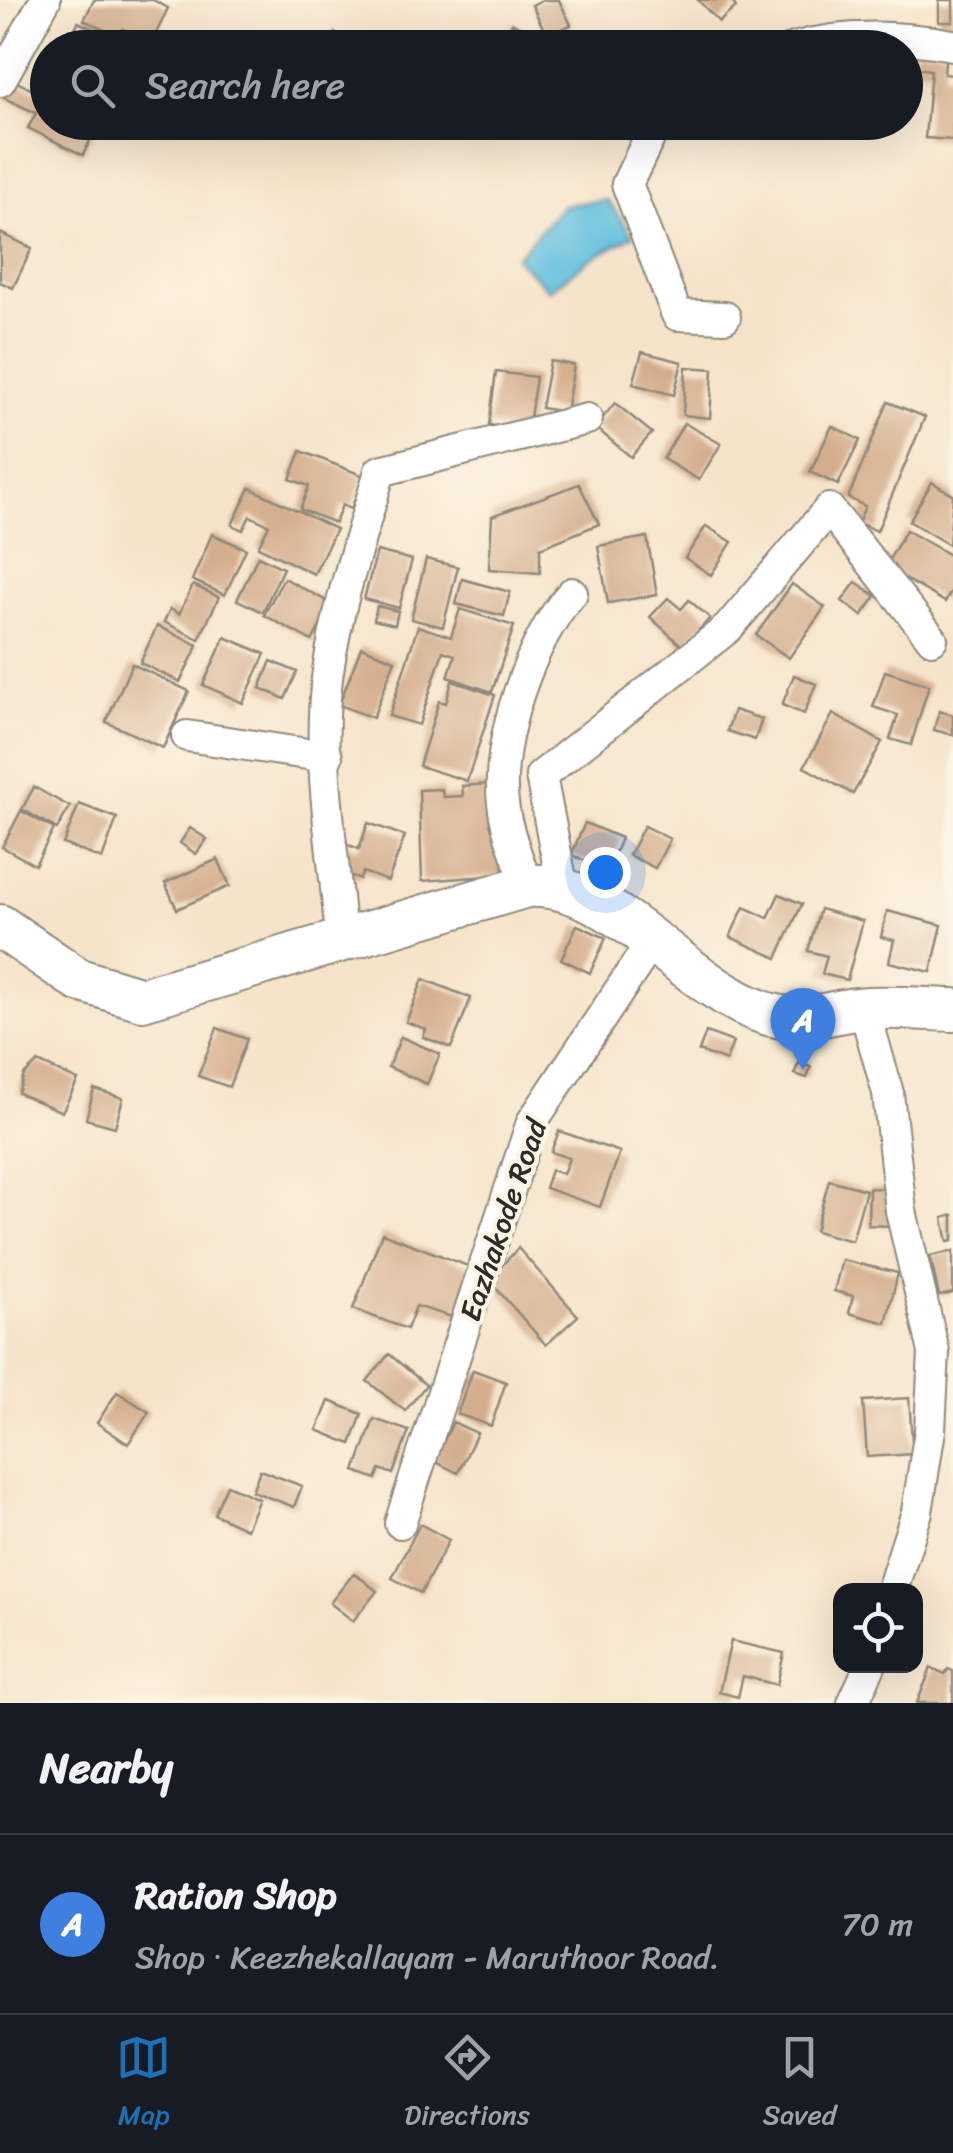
<!DOCTYPE html>
<html lang="en">
<head>
<meta charset="utf-8">
<style>
	:root { --surface:#171b24; --page:#242831; --text:#f1f3f6; --muted:#9ea1a6; --line:#363941; --accent:#1f6fb2 }
	body { margin:0; font-family:Sriracha,sans-serif; background:var(--page); color:var(--text) }
	.controls { position:absolute; right:30px; bottom:30px; display:grid; overflow:hidden; border-radius:20px; box-shadow:0 10px 40px #0002 }
	.controls button { width:90px; height:90px; display:grid; place-items:center; padding:0; border:0; border-bottom:2px solid var(--line); background:var(--surface); color:var(--text); font:50px sans-serif }
	.you { position:absolute; left:605px; top:872px; width:35px; height:35px; margin:-25px; border:8px solid #fff; border-radius:50%; background:#1a73e8; box-shadow:0 0 0 15px #1a73e833 }
	.badge { display:grid; place-items:center; width:65px; height:65px; border-radius:50%; background:var(--accent); color:#fff; font-size:32px; font-weight:700 }
	.pin { position:absolute; translate:-50% -82px; filter:drop-shadow(0 2px 5px #0008) }
	.pin::after { content:''; position:absolute; top:52px; width:35px; height:30px; background:inherit; clip-path:polygon(0 0,100% 0,50% 100%) }
	.list { margin:0; padding:0; list-style:none }
	h2 { display:flex; justify-content:space-between; align-items:center; height:130px; margin:0; padding:0 40px; font-size:42px }
	h2 small { font-size:32px; font-weight:400; color:var(--muted) }
	.list li { display:grid; grid-template-columns:65px 1fr auto; gap:30px; align-items:center; box-sizing:border-box; height:180px; padding:0 40px; border-top:2px solid var(--line) }
	.list b { display:block; font-size:38px; white-space:nowrap }
	.list p { margin:0; font-size:32px; white-space:nowrap; color:var(--muted) }
	.list em { font-size:32px; font-style:normal; color:var(--muted) }
	.icon { flex:none; width:55px; height:55px; fill:none; stroke:currentColor; stroke-width:2; stroke-linecap:round; stroke-linejoin:round }
	.map { position:relative; flex:none; width:953px; height:1703px; overflow:hidden }
	.search { position:absolute; background:var(--surface); box-shadow:0 10px 40px #0002; left:30px; right:30px; top:30px; height:110px; display:flex; align-items:center; gap:25px; box-sizing:border-box; padding:0 35px; border-radius:55px; color:var(--muted); font-size:38px }
	.sheet { height:310px; background:var(--surface) }
	nav { display:flex; justify-content:space-around; align-items:center; box-sizing:border-box; height:140px; border-top:2px solid var(--line); background:var(--surface); font-size:28px; color:var(--muted) }
	nav a { display:grid; justify-items:center; gap:5px }
	nav .on { color:var(--accent) }
	.map>svg:first-child { display:block }
</style>
</head>
<body>
<div class="map">
<svg width="953" height="1703" viewBox="0 0 953 1703">
	<rect width="100%" height="100%" fill="#fcf5e5"/>
	<filter id="ink" filterUnits="userSpaceOnUse"><feTurbulence type="fractalNoise" baseFrequency=".01" numOctaves="2"/><feDisplacementMap in="SourceGraphic" scale="20" xChannelSelector="R" yChannelSelector="G"/><feConvolveMatrix kernelMatrix="1 2 1 2 8 2 1 2 1" color-interpolation-filters="sRGB"/></filter>
	<filter id="wash" filterUnits="userSpaceOnUse"><feTurbulence type="fractalNoise" baseFrequency=".0048" numOctaves="4" result="noise"/><feDisplacementMap in="SourceGraphic" scale="40" xChannelSelector="R" yChannelSelector="G"/><feGaussianBlur stdDeviation="2.25" result="paint"/><feColorMatrix in="noise" values="0 0 0 0 0 0 0 0 0 0 0 0 0 0 0 0 0 1.4 0 .05"/><feComposite in="paint" operator="in"/></filter>
	<g filter="url(#wash)">
		<rect width="100%" height="100%" fill="#f6e4ca"/>
		<path fill="#61bfdf" stroke="#467585" stroke-width="2.5" d="M607 200 633 236 589 260 549 290 516 258 563 205Z"/>
		<g id="blocks">
			<g fill="#d4ad8c">
				<path d="M94 0H153L168 8 152 42 123 29 119 37 84 20Z"/>
				<path d="M542 0H559L571 25 547 36 532 5Z"/>
				<path d="M698 0H730L736 7 719 22Z"/>
				<rect x="939" y="0" width="14" height="22"/>
				<path d="M78 22 135 48H67Z"/>
				<path d="M512 23 538 35 533 48H500Z"/>
				<path d="M335 33 355 48H324Z"/>
				<path d="M916 48 946 51 944 74 953 75V140L925 138 931 70 914 68Z"/>
				<path d="M11 79 48 98V122H99L83 155 28 128 36 113 2 97Z"/>
				<path d="M0 233 32 248 13 288 0 282Z"/>
				<path d="M642 352 682 362 674 395 633 384Z"/>
				<path d="M550 361 574 365 566 412 541 408Z"/>
				<path d="M686 367 713 369 710 418 683 415Z"/>
				<path d="M496 372 536 377 528 431 489 425Z"/>
				<path d="M888 402 925 417 877 531 858 523 865 506 848 498Z"/>
				<path d="M615 403 652 433 631 457 595 427Z"/>
				<path d="M684 423 721 444 699 480 663 459Z"/>
				<path d="M832 426 860 440 838 485 810 472Z"/>
				<path d="M301 451 364 476 351 509 342 505 335 523 300 509 309 486 290 479Z"/>
				<path d="M932 482 953 495 949 545 909 521Z"/>
				<path d="M579 484 599 524 540 548V573L489 569 492 516Z"/>
				<path d="M250 488 336 529 314 574 258 547 269 525 250 516 243 530 232 525Z"/>
				<path d="M706 526 732 542 711 575 685 558Z"/>
				<path d="M906 530 953 557V588L945 602 885 567Z"/>
				<path d="M212 534 246 549 225 595 192 580Z"/>
				<path d="M647 537 657 595 608 603 598 546Z"/>
				<path d="M377 551 412 560 399 608 364 599Z"/>
				<path d="M258 556 283 568 263 612 237 600Z"/>
				<path d="M426 559 458 567 443 627 411 619Z"/>
				<path d="M284 578 332 604 312 641 264 615Z"/>
				<path d="M462 579 510 592 504 616 456 604Z"/>
				<path d="M856 582 876 596 862 616 842 601Z"/>
				<path d="M792 584 825 607 789 658 756 635Z"/>
				<path d="M193 585 219 597 199 639 164 622 170 609 179 614Z"/>
				<path d="M668 598 681 609 689 600 710 618 683 647 650 617Z"/>
				<path d="M377 606 398 611 395 625 374 620Z"/>
				<path d="M460 609 514 626 492 692 448 677 455 655 443 651 419 725 389 716 418 626 451 637Z"/>
				<path d="M157 626 198 645 180 682 140 663Z"/>
				<path d="M225 637 265 654 243 703 203 685Z"/>
				<path d="M361 647 395 660 373 718 339 705Z"/>
				<path d="M271 661 297 672 285 699 260 688Z"/>
				<path d="M132 664 189 691 163 748 106 722Z"/>
				<path d="M885 671 929 685 911 745 890 739 898 715 873 707Z"/>
				<path d="M794 675 816 684 804 714 782 705Z"/>
				<path d="M452 681 495 695 467 781 419 766 439 701 446 703Z"/>
				<path d="M734 710 762 719 755 740 727 731Z"/>
				<path d="M939 711 953 715V735L934 730Z"/>
				<path d="M833 714 882 742 853 794 804 767Z"/>
				<path d="M487 784 490 825 502 824 503 875 422 881 419 790 442 789 443 797 463 796 462 786Z"/>
				<path d="M34 787 70 807 57 829 22 809Z"/>
				<path d="M79 804 117 818 102 859 63 844Z"/>
				<path d="M21 811 54 829 35 865 2 847Z"/>
				<path d="M368 823 405 836 388 881 363 872 360 879 337 871 346 844 359 849Z"/>
				<path d="M585 823 621 838 608 870 571 855Z"/>
				<path d="M644 826 670 839 655 868 629 855Z"/>
				<path d="M190 828 207 839 196 854 180 843Z"/>
				<path d="M218 859 230 886 177 909 165 883Z"/>
				<path d="M779 894 802 904 777 958 730 937 744 907 768 918Z"/>
				<path d="M820 909 863 921 847 980 822 974 827 956 808 951Z"/>
				<path d="M887 911 942 925 931 972 889 962 894 940 881 937Z"/>
				<path d="M577 925 606 938 590 973 561 959Z"/>
				<path d="M423 979 471 998 451 1048 423 1037 426 1029 406 1022Z"/>
				<path d="M217 1028 247 1039 229 1087 198 1076Z"/>
				<path d="M706 1032 733 1042 726 1061 699 1051Z"/>
				<path d="M401 1037 440 1054 427 1084 388 1067Z"/>
				<path d="M38 1062 78 1080 62 1112 18 1093 24 1075Z"/>
				<path d="M799 1063 811 1067 807 1078 794 1074Z"/>
				<path d="M94 1089 123 1098 115 1127 86 1119Z"/>
				<path d="M559 1131 620 1152 600 1207 545 1188 551 1170 563 1174 569 1158 551 1152Z"/>
				<path d="M829 1180 866 1190 852 1241 815 1231Z"/>
				<path d="M869 1188 893 1189 891 1226 868 1225Z"/>
				<path d="M953 1215V1241L948 1242 943 1218Z"/>
				<path d="M382 1233 481 1271 462 1320 416 1306 407 1329 353 1309Z"/>
				<path d="M518 1248 578 1316 546 1345 489 1280Z"/>
				<path d="M953 1251V1293L939 1296 930 1256Z"/>
				<path d="M842 1260 898 1273 886 1323 849 1313 853 1296 834 1291Z"/>
				<path d="M389 1354 426 1385 405 1411 367 1381Z"/>
				<path d="M473 1370 506 1382 491 1426 457 1414Z"/>
				<path d="M117 1392 149 1412 128 1444 97 1423Z"/>
				<path d="M909 1398 913 1454 867 1457 863 1401Z"/>
				<path d="M329 1401 362 1414 351 1444 317 1430Z"/>
				<path d="M374 1419 409 1431 393 1474 380 1469 376 1479 355 1471Z"/>
				<path d="M453 1422 477 1433 458 1473 434 1461Z"/>
				<path d="M260 1470 302 1486 294 1507 252 1491Z"/>
				<path d="M227 1485 259 1499 246 1529 214 1514Z"/>
				<path d="M420 1524 449 1540 421 1593 392 1578Z"/>
				<path d="M354 1573 377 1591 353 1621 330 1603Z"/>
				<path d="M731 1641 784 1653 777 1685 743 1676 738 1697 719 1692Z"/>
				<path d="M931 1668 945 1674 948 1669 953 1671V1703H917Z"/>
			</g>
		</g>
	</g>
	<g filter="url(#ink)">
		<use href="#blocks" fill-opacity="0" stroke="#90887a" stroke-width="2.5"/>
		<g fill="none" stroke-linecap="round" stroke-linejoin="round">
			<defs>
				<g id="street">
					<path d="M794 48C844 33 901 36 953 45"/>
					<path d="M0 81 45 0"/>
					<path d="M657 122 627 184 677 315 725 317"/>
					<path d="M187 736 327 757"/>
					<path d="M527 886C519 860 506 831 503 803 495 741 531 639 572 593"/>
					<path d="M563 889 541 776 728 628 829 509 932 639"/>
					<path d="M341 938C334 852 315 757 328 671 338 603 361 537 380 471L587 419"/>
					<path d="M864 1008 888 1093 901 1211 934 1352 930 1430 917 1512 892 1590"/>
					<path d="M400 1523 532 1122 653 940"/>
					<path d="M853 1703 870 1666"/>
				</g>
				<path id="secondary" d="M0 926 79 980 142 999 527 886C614 881 682 984 762 1012 805 1027 827 1010 868 1008 896 1007 925 1009 953 1010"/>
			</defs>
			<use href="#street" stroke="#90887a" stroke-width="34"/>
			<use href="#secondary" stroke="#90887a" stroke-width="46"/>
			<use href="#street" stroke="#fff" stroke-width="30"/>
			<use href="#secondary" stroke="#fff" stroke-width="42"/>
		</g>
	</g>
	<g text-anchor="middle" stroke-width="9" stroke-linejoin="round" paint-order="stroke">
		<g font-size="30" fill="#2b2b2b" stroke="#fcf5e5">
			<text transform="translate(503 1220) rotate(-71)" y="10">Eazhakode Road</text>
		</g>
	</g>
</svg>
<div class="controls">
<button><svg class="icon" aria-label="locate" viewBox="0 0 24 24"><circle cx="12" cy="12" r="6"/><path d="M12 2v4M12 18v4M2 12h4M18 12h4"/></svg></button>
</div>
<div class="you"></div>
<div class="pin badge" style="left:803px;top:1070px;background:#3f7fe0">A</div>
<div class="search"><svg class="icon" aria-label="search" viewBox="0 0 24 24"><circle cx="10" cy="10" r="6"/><path d="M15 15l6 6"/></svg>Search here</div>
</div>
<section class="sheet">
<h2>Nearby<small></small></h2>
<ul class="list">
<li><span class="badge" style="background:#3f7fe0">A</span><div><b>Ration Shop</b><p>Shop · Keezhekallayam - Maruthoor Road.</p></div><em>70 m</em></li>
</ul>
</section>
<nav>
<a class="on"><svg class="icon" aria-label="map" viewBox="0 0 24 24"><path d="M3 6l6-2 6 2 6-2v14l-6 2-6-2-6 2zM9 4v14M15 6v14"/></svg>Map</a>
<a><svg class="icon" aria-label="directions" viewBox="0 0 24 24"><path d="M12 3l9 9-9 9-9-9zM9 14v-3h6M13 9l2 2-2 2"/></svg>Directions</a>
<a><svg class="icon" aria-label="saved" viewBox="0 0 24 24"><path d="M7 4h10v16l-5-4-5 4z"/></svg>Saved</a>
</nav>
</body>
</html>
